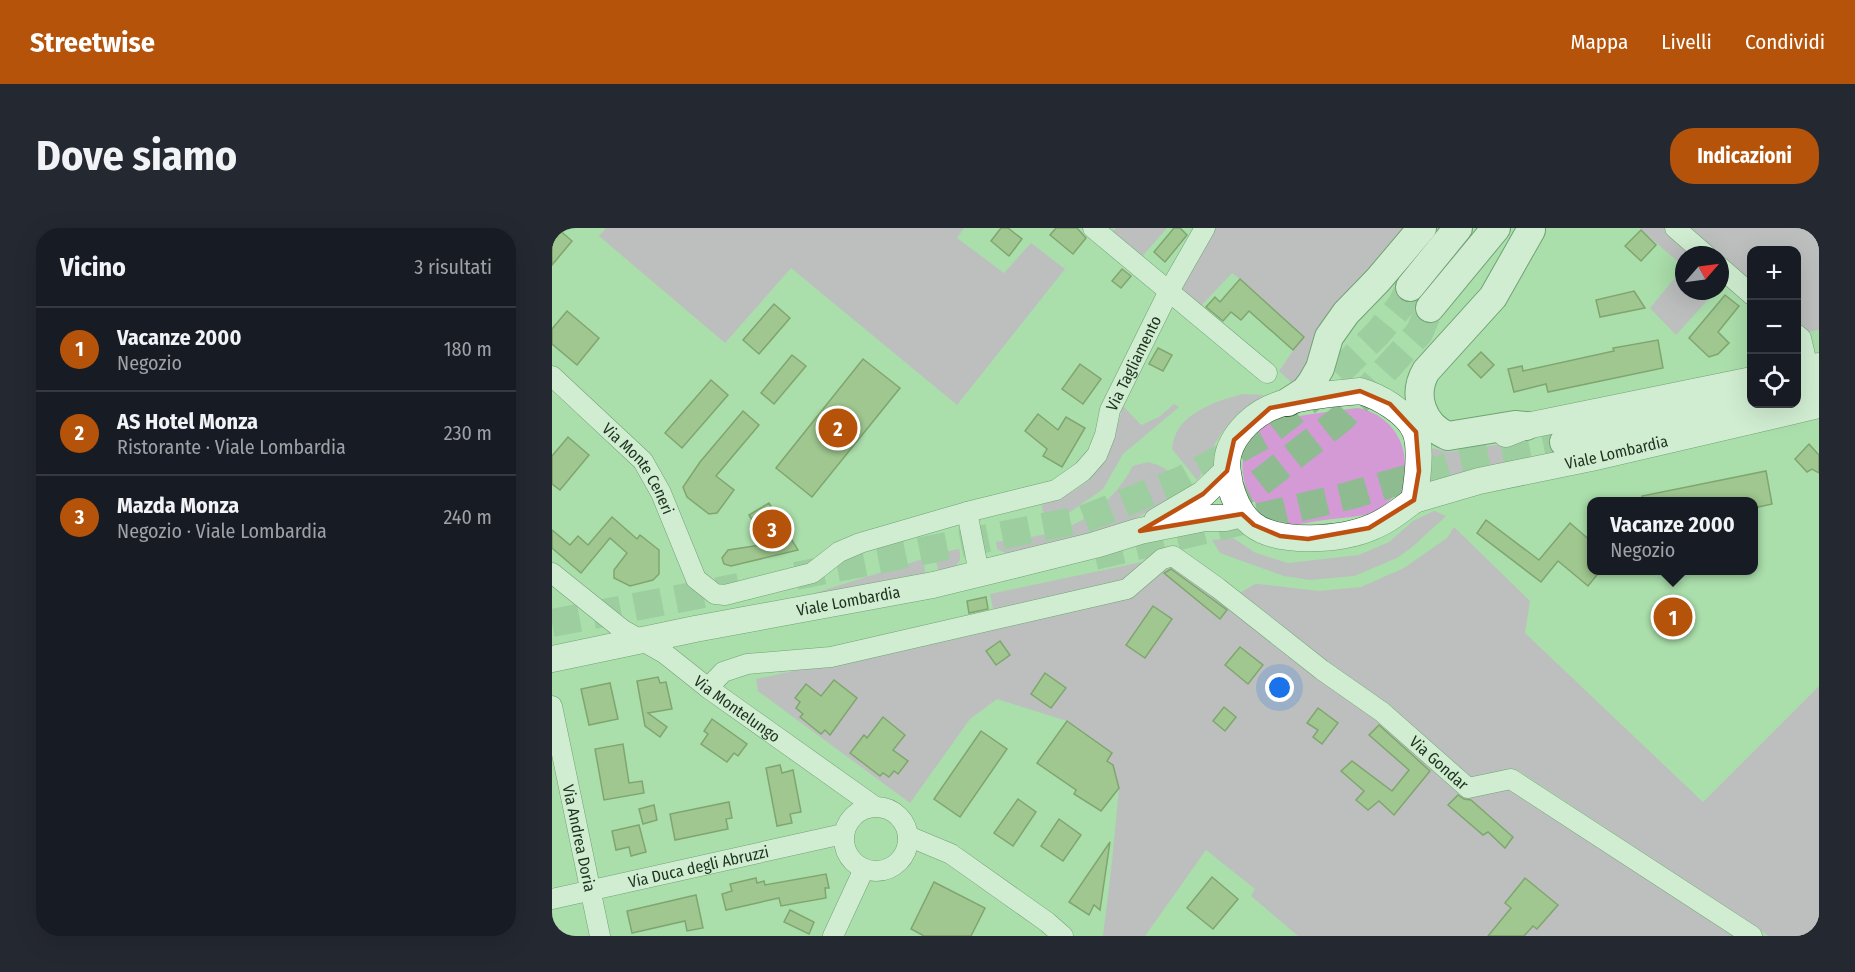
<!DOCTYPE html>
<html lang="it">
<head>
<meta charset="utf-8">
<style>
	:root { --surface:#171b24; --page:#242831; --text:#f1f3f6; --muted:#9ea1a6; --line:#363941; --accent:#b45309 }
	body { margin:0; font-family:"Fira Sans Condensed",sans-serif; background:var(--page); color:var(--text) }
	.controls { position:absolute; right:18px; top:18px; display:grid; overflow:hidden; border-radius:12px; box-shadow:0 6px 24px #0002 }
	.controls button { width:54px; height:54px; display:grid; place-items:center; padding:0; border:0; border-bottom:2px solid var(--line); background:var(--surface); color:var(--text); font:30px sans-serif }
	.compass { position:absolute; left:1123px; top:18px; width:54px; height:54px; border-radius:50%; background:var(--surface); box-shadow:0 6px 24px #0002; rotate:62deg }
	.you { position:absolute; left:728px; top:460px; width:21px; height:21px; margin:-15px; border:4px solid #fff; border-radius:50%; background:#1a73e8; box-shadow:0 0 0 9px #1a73e833 }
	.badge { display:grid; place-items:center; width:39px; height:39px; border-radius:50%; background:var(--accent); color:#fff; font-size:20px; font-weight:700 }
	.pin { position:absolute; translate:-50% -50%; border:3px solid #fff; box-shadow:0 2px 6px #0006 }
	.popup { position:absolute; left:1035px; top:269px; width:171px; height:78px; box-sizing:border-box; display:grid; place-content:center; border-radius:12px; background:var(--surface); filter:drop-shadow(0 2px 4px #0005); font-size:20px; white-space:nowrap; color:var(--muted) }
	.popup b { font-size:22px; color:var(--text) }
	.popup::after { content:''; position:absolute; left:50%; top:100%; margin-left:-12px; border:12px solid transparent; border-top-color:var(--surface) }
	.list { margin:0; padding:0; list-style:none }
	h2 { display:flex; justify-content:space-between; align-items:center; height:78px; margin:0; padding:0 24px; font-size:26px }
	h2 small { font-size:20px; font-weight:400; color:var(--muted) }
	.list li { display:grid; grid-template-columns:39px 1fr auto; gap:18px; align-items:center; box-sizing:border-box; height:84px; padding:0 24px; border-top:2px solid var(--line) }
	.list b { display:block; font-size:22px; white-space:nowrap }
	.list p { margin:0; font-size:20px; white-space:nowrap; color:var(--muted) }
	.list em { font-size:20px; font-style:normal; color:var(--muted) }
	.icon { flex:none; width:33px; height:33px; fill:none; stroke:currentColor; stroke-width:2; stroke-linecap:round; stroke-linejoin:round }
	.map { position:relative; flex:none; width:1267px; height:708px; overflow:hidden; border-radius:24px }
	header { display:flex; align-items:center; gap:36px; box-sizing:border-box; height:84px; padding:0 30px; background:var(--accent); color:#fff }
	header strong { font-size:28px }
	nav { display:flex; gap:33px; margin-inline-start:auto; font-size:21px }
	.intro { display:flex; align-items:center; justify-content:space-between; box-sizing:border-box; height:144px; padding:0 36px }
	h1 { margin:0; font-size:42px }
	.button { padding:15px 27px; border-radius:24px; background:var(--accent); color:#fff; font-size:21px; font-weight:700 }
	main { display:flex; gap:36px; padding:0 36px }
	aside { flex:1; background:var(--surface); border-radius:24px; box-shadow:0 6px 24px #0002 }
	.map>svg:first-child { display:block }
</style>
</head>
<body>
<header>
<strong>Streetwise</strong>
<nav><a>Mappa</a><a>Livelli</a><a>Condividi</a></nav>
</header>
<div class="intro"><h1>Dove siamo</h1><a class="button">Indicazioni</a></div>
<main>
<aside>
<h2>Vicino<small>3 risultati</small></h2>
<ul class="list">
<li><span class="badge">1</span><div><b>Vacanze 2000</b><p>Negozio</p></div><em>180 m</em></li>
<li><span class="badge">2</span><div><b>AS Hotel Monza</b><p>Ristorante · Viale Lombardia</p></div><em>230 m</em></li>
<li><span class="badge">3</span><div><b>Mazda Monza</b><p>Negozio · Viale Lombardia</p></div><em>240 m</em></li>
</ul>
</aside>
<div class="map">
<svg width="1267" height="708" viewBox="0 0 1267 708">
	<rect width="100%" height="100%" fill="#aadeac"/>
	<g fill="#d39ad5">
		<path d="M54 0H412L405 10 452 45 479 15 513 41 405 177 239 40 173 115 47 8Z"/>
		<path d="M564 0H615L587 32 558 6Z"/>
		<path d="M662 0H858L770 94 763 108 753 147 740 155 727 143 751 108 688 51 680 45 648 79 628 60Z"/>
		<path d="M1087 0H1114L1144 27H1132V63H1164L1124 107 1098 80 1132 39Z"/>
		<path d="M1129 0H1267V102L1248 105 1245 102 1244 22H1200L1199 62 1168 34V27H1160Z"/>
		<path d="M691 166 712 167C694 179 675 194 664 214 657 226 654 242 645 252L620 221C623 186 661 174 691 166Z"/>
		<path d="M622 176 627 179 571 226 551 261 514 287 492 295 490 277C549 256 555 234 571 178L589 197 607 189Z"/>
		<path d="M806 180C856 190 871 253 826 282 815 289 786 290 772 292 760 293 744 299 732 295 706 285 687 261 691 231 692 223 699 214 704 208 709 200 715 194 724 191 731 189 740 189 747 188 767 185 786 182 806 180Z"/>
		<path d="M958 215 963 234 887 251 879 255 880 220 896 224Z"/>
		<path d="M596 234C618 240 621 246 633 264L567 299 461 328 445 321 444 314C465 310 489 309 509 302 541 290 565 267 581 238Z"/>
		<path d="M882 283 894 288 859 320 845 330 802 348 758 352 732 348 668 325 660 312 681 310 704 325 736 335 807 327 837 314 861 293Z"/>
		<path d="M902 299 978 373 973 405 1151 574 1267 458V708H1217L967 543 919 553 686 366 703 356H707L767 363 809 359 852 340 895 310Z"/>
		<path d="M407 321C412 337 401 340 387 345L382 326Z"/>
		<path d="M620 330 827 489 901 555 955 559 1181 708H746L699 668 703 661 654 622 593 708H551L560 634 567 560 561 537 555 533 560 525 515 493 445 471 418 491 358 575 206 463 204 451 373 415 579 367Z"/>
		<path d="M371 331 374 348 264 371 263 365Z"/>
		<path d="M599 332 568 354 442 385 438 366Z"/>
	</g>
	<g fill="#93aa6d" stroke="#4e6228" stroke-width="1.5">
		<path d="M0 0H5L20 13 0 37Z"/>
		<path d="M449 0H456L470 11 457 28 439 13Z"/>
		<path d="M504 0H525L534 10 521 26 498 7Z"/>
		<path d="M622 0H628L635 7 613 34 602 24Z"/>
		<path d="M1089 2 1104 17 1089 33 1073 18Z"/>
		<path d="M570 41 579 48 569 60 560 53Z"/>
		<path d="M688 51 752 109 741 122 697 83 689 92 679 84 671 93 654 79 663 69 668 74Z"/>
		<path d="M1082 63 1093 80 1048 89 1044 72Z"/>
		<path d="M1173 67 1187 78 1166 104 1177 115 1166 126 1157 129 1137 110Z"/>
		<path d="M222 76 238 90 207 126 191 112Z"/>
		<path d="M15 83 47 110 25 137 0 116V101Z"/>
		<path d="M1106 112 1111 140 996 164 994 156 962 164 956 141 970 138 971 143 1062 123 1061 120Z"/>
		<path d="M606 120 620 127 611 143 597 136Z"/>
		<path d="M929 124 942 137 929 150 916 137Z"/>
		<path d="M240 127 254 138 222 176 209 165Z"/>
		<path d="M311 131 348 160 260 269 224 240Z"/>
		<path d="M528 136 549 151 531 176 510 161Z"/>
		<path d="M159 152 176 167 130 220 113 205Z"/>
		<path d="M191 183 207 197 164 248 182 262 165 285 157 286 135 269 131 259 148 234Z"/>
		<path d="M486 186 506 202 514 189 533 200 510 239 491 228 495 221 473 203Z"/>
		<path d="M16 209 37 227 8 262 0 256V228Z"/>
		<path d="M1257 216 1267 227V245L1260 241 1255 244 1243 231Z"/>
		<path d="M1214 243 1220 276 1202 280V273H1090V268Z"/>
		<path d="M217 275 246 322 179 338 172 336 170 330 176 322 215 316 197 287Z"/>
		<path d="M60 289 85 311 88 307 107 322V346L101 352 78 358 62 350V342L75 325 58 310 29 345 0 320V302L18 317 26 308 36 317Z"/>
		<path d="M934 292 987 332 1018 295 1040 314V342H1049L1036 358 1006 333 989 354 925 305Z"/>
		<path d="M619 341 675 382 668 391 612 345Z"/>
		<path d="M434 369 436 381 417 385 415 373Z"/>
		<path d="M601 378 620 391 593 430 574 417Z"/>
		<path d="M448 413 458 427 444 437 434 423Z"/>
		<path d="M688 419 711 437 696 456 673 437Z"/>
		<path d="M493 445 514 460 499 480 479 466Z"/>
		<path d="M106 449 108 455 114 454 120 481 96 485 115 499 108 509 93 498 85 453Z"/>
		<path d="M282 452 305 470 278 507 273 502 269 506 248 489 251 486 244 480 248 474 243 470 254 456 269 468Z"/>
		<path d="M58 455 66 491 37 497 29 461Z"/>
		<path d="M672 479 684 489 673 503 661 493Z"/>
		<path d="M766 480 786 495 770 516 761 509 766 502 755 495Z"/>
		<path d="M331 489 353 507 341 522 356 533 346 546 342 543 337 549 331 545 328 548 298 525 312 507 315 510Z"/>
		<path d="M160 491 195 516 186 528 182 525 175 534 149 516 156 506 152 503Z"/>
		<path d="M515 493 560 525 555 533 561 537 567 560 549 583 522 566 524 562 485 535Z"/>
		<path d="M827 497 878 543 842 587 827 573 816 582 804 572 812 563 789 543 800 533 840 563 857 542 817 507Z"/>
		<path d="M429 503 455 521 408 589 382 571Z"/>
		<path d="M71 516 77 555 90 553 92 565 52 572 43 521Z"/>
		<path d="M228 537 230 545 241 542 249 584 238 586 240 595 225 598 214 540Z"/>
		<path d="M906 567 912 571 919 572 961 609 953 620 936 604 931 607 896 577Z"/>
		<path d="M466 571 484 584 461 618 442 605Z"/>
		<path d="M177 574 180 590 174 591 176 601 123 612 118 586Z"/>
		<path d="M102 577 105 592 91 596 87 581Z"/>
		<path d="M507 591 529 607 511 633 489 618Z"/>
		<path d="M87 597 94 624 79 628 77 619 64 622 60 603Z"/>
		<path d="M558 614 548 682 542 677 537 687 517 674Z"/>
		<path d="M274 646 277 660H273L274 670 229 678 227 670 174 682 170 666 180 663 178 656 204 650 205 655 212 653 213 657Z"/>
		<path d="M660 649 686 671 661 701 635 680Z"/>
		<path d="M973 650 1006 677 985 701 981 698 972 708H936L959 680 953 675Z"/>
		<path d="M382 654 433 680 419 708H372L359 701Z"/>
		<path d="M144 667 151 700 135 703 133 693 80 705 75 683Z"/>
		<path d="M238 682 262 694 257 706 232 694Z"/>
	</g>
	<g fill="none" stroke-linecap="round" stroke-linejoin="round">
		<g stroke="#8ebb90" stroke-width="28" stroke-dasharray="28 14" stroke-linecap="butt">
			<path d="M633 293 706 256 790 190 867 105 878 80"/>
			<path d="M543 328 796 268 902 237 1012 214"/>
			<path d="M244 348 532 291 632 251 712 207 767 164 826 105 849 77 858 59"/>
			<path d="M0 395 187 359"/>
		</g>
		<defs>
			<g id="minor">
				<path d="M541 0 715 145"/>
				<path d="M1123 0 1154 27"/>
				<path d="M1168 39 1200 67"/>
				<path d="M1244 106 1249 110 1256 140"/>
				<path id="s1" d="M0 148 91 233 109 265 144 351 163 366 173 367 260 345 287 324 308 315 415 284 504 262 531 243 545 227 553 207 558 182 617 63 653 0"/>
				<path d="M415 284 427 345"/>
				<path id="s2" d="M0 345 71 402 112 425 156 460 322 578"/>
				<path id="s3" d="M156 460 171 444 195 436 279 429 575 361 610 331 621 328 666 360 770 442 830 484 916 560 959 551 1200 708"/>
				<path id="s4" d="M0 478 48 708"/>
				<circle cx="324" cy="611" r="32"/>
				<path d="M356 608 399 626 495 694 511 708"/>
				<path id="s5" d="M0 671 291 606"/>
				<path d="M281 708 312 641"/>
			</g>
			<g id="major">
				<path d="M1244 142 1267 138"/>
				<path d="M808 163C826 168 855 184 863 203 870 219 865 255 862 272 848 283 835 293 820 299 790 312 726 317 700 296 688 286 682 272 678 257 677 250 675 242 675 235 676 211 698 189 718 180 745 168 779 166 808 163Z"/>
				<path d="M954 206 974 198 1200 152"/>
				<path id="s6" d="M862 272 927 253 1039 230 1267 177"/>
				<path d="M605 293 651 266 675 243"/>
				<path id="s7" d="M0 431 143 401 381 357 543 317 588 303 653 290H673L690 286"/>
			</g>
			<g id="highway">
				<path d="M858 59 906 0"/>
				<path d="M878 80 944 0"/>
				<path d="M1244 162 1267 157"/>
				<path d="M736 174 753 163 760 154 768 140 777 109 794 85 826 52 870 0"/>
				<path d="M974 198 963 197 896 208C870 197 860 167 874 143L941 69 979 2"/>
				<path d="M1012 214 1200 172"/>
			</g>
		</defs>
		<use href="#minor" stroke="#2b5a2f" stroke-width="21"/>
		<use href="#major" stroke="#2b5a2f" stroke-width="27"/>
		<use href="#highway" stroke="#2b5a2f" stroke-width="30"/>
		<use href="#minor" stroke="#fff" stroke-width="20"/>
		<use href="#major" stroke="#fff" stroke-width="26"/>
		<use href="#highway" stroke="#fff" stroke-width="28"/>
	</g>
	<path d="M0 0H1267V708H0ZM808 163 838 176 864 204 867 243 862 272 817 300 756 311 728 308 702 297 690 286 588 303 651 266 675 243 682 212 718 180Z" fill="#aadeac" fill-opacity=".55" fill-rule="evenodd"/>
	<path fill="none" stroke="#bf5110" stroke-width="4.5" stroke-linejoin="round" d="M808 163 838 176 864 204 867 243 862 272 817 300 756 311 728 308 702 297 690 286 588 303 651 266 675 243 682 212 718 180Z"/>
	<g text-anchor="middle" stroke-width="5" stroke-linejoin="round" paint-order="stroke">
		<g font-size="16" fill="#1d311e" stroke="#b7ebb8">
			<text dy="6" stroke="none"><textPath href="#s1" startOffset="792">Via Tagliamento</textPath></text>
			<text dy="6" stroke="none"><textPath href="#s6" startOffset="208">Viale Lombardia</textPath></text>
			<text dy="6" stroke="none"><textPath href="#s1" startOffset="128">Via Monte Ceneri</textPath></text>
			<text dy="6" stroke="none"><textPath href="#s7" startOffset="302">Viale Lombardia</textPath></text>
			<text dy="6" stroke="none"><textPath href="#s2" startOffset="230">Via Montelungo</textPath></text>
			<text dy="6" stroke="none"><textPath href="#s3" startOffset="830">Via Gondar</textPath></text>
			<text dy="6" stroke="none"><textPath href="#s4" startOffset="135">Via Andrea Doria</textPath></text>
			<text dy="6" stroke="none"><textPath href="#s5" startOffset="150">Via Duca degli Abruzzi</textPath></text>
		</g>
	</g>
</svg>
<div class="controls">
<button>+</button>
<button>−</button>
<button><svg class="icon" aria-label="locate" viewBox="0 0 24 24"><circle cx="12" cy="12" r="6"/><path d="M12 2v4M12 18v4M2 12h4M18 12h4"/></svg></button>
</div>
<svg class="compass" viewBox="-18 -18 36 36"><path d="M0-13l5 13h-10z" fill="#e53935"/><path d="M0 13l5-13h-10z" fill="#9ea1a6"/></svg>
<div class="you"></div>
<div class="pin badge" style="left:1121px;top:389px">1</div>
<div class="popup"><b>Vacanze 2000</b>Negozio</div>
<div class="pin badge" style="left:286px;top:200px">2</div>
<div class="pin badge" style="left:220px;top:301px">3</div>
</div>
</main>
</body>
</html>
